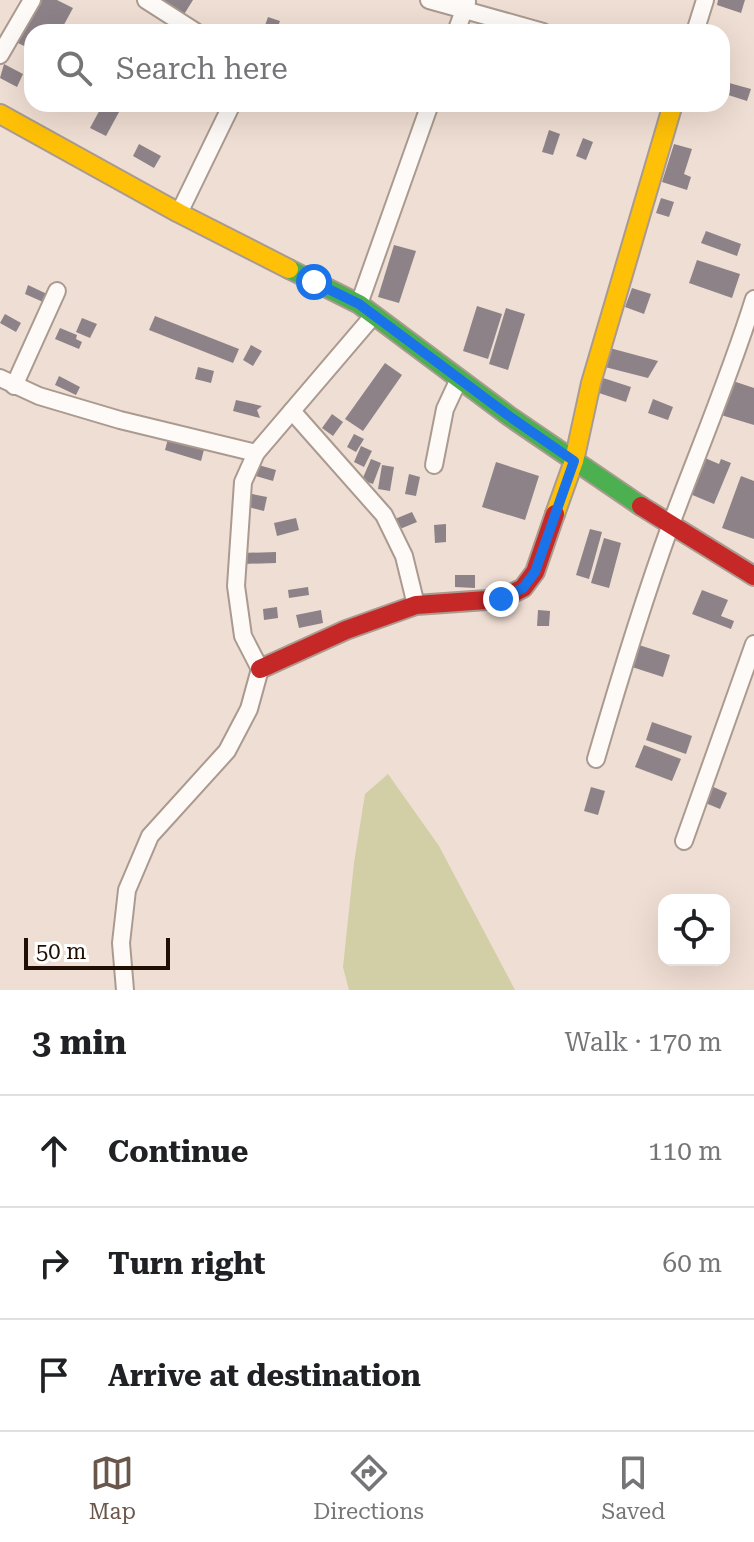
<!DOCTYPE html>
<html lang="en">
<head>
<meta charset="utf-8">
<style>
	:root { --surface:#fff; --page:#f2f2f2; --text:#202124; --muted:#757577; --line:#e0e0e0; --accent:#69574c }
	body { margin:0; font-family:"Roboto Serif",serif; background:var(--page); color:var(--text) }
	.controls { position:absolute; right:24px; bottom:24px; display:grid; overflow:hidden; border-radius:16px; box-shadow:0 8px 32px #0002 }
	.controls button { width:72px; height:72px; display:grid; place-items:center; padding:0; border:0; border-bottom:2px solid var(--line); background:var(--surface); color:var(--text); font:40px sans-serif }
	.scale { position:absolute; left:24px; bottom:20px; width:146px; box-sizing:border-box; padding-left:8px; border:4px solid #210f04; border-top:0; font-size:22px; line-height:28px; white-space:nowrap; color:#210f04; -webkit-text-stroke:6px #fff; paint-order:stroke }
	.stop { position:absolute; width:24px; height:24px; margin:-18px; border:6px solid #1a73e8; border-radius:50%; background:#fff }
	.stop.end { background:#1a73e8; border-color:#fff; box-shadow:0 2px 8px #0008 }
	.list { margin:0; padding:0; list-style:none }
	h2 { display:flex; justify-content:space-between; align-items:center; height:104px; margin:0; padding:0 32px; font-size:34px }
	h2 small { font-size:26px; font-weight:400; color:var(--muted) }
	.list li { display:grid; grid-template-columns:52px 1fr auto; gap:24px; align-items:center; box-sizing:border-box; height:112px; padding:0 32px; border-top:2px solid var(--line) }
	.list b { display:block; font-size:30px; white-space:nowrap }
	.list em { font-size:26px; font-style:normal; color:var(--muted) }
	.icon { flex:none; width:44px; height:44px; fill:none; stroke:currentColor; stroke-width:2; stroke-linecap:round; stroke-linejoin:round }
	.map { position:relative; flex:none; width:754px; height:990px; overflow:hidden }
	.search { position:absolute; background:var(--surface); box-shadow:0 8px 32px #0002; left:24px; right:24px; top:24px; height:88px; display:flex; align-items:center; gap:20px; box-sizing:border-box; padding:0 28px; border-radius:24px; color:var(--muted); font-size:30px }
	.sheet { height:440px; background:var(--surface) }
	nav { display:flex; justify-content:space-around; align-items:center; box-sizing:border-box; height:112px; border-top:2px solid var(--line); background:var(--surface); font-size:22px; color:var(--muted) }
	nav a { display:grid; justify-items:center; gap:4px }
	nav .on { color:var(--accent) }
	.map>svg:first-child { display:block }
</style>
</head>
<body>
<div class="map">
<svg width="754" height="990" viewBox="0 0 754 990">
	<rect width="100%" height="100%" fill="#efded3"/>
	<path fill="#d2cea6" d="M388 774 439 846 515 990H349L343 967 354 863 365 794Z"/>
	<g fill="#8d8288">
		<path d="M35 0H57L73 8 60 32H32V50L14 41Z"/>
		<path d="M162 0H193L183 16 161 2Z"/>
		<path d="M718 0H745L741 13 717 5Z"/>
		<path d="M268 17 280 21 276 32 263 31Z"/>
		<path d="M4 64 23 74 17 87 0 78Z"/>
		<path d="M722 81 751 89 747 101 722 93Z"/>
		<path d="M103 104 119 112 106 136 90 128Z"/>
		<path d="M549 130 560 134 553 155 542 152Z"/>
		<path d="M583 138 593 142 586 160 576 156Z"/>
		<path d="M139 144 161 156 154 168 133 156Z"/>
		<path d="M674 144 692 149 684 174 691 177 687 190 662 182Z"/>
		<path d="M661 198 674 202 669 217 656 213Z"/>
		<path d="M706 231 741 244 737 256 701 243Z"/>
		<path d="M394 245 416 251 399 303 378 297Z"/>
		<path d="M697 260 740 274 732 298 689 283Z"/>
		<path d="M28 285 47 294 44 296 43 302 25 294Z"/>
		<path d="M632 288 651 294 644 314 625 307Z"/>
		<path d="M477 306 502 314 488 359 463 351Z"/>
		<path d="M506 308 525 314 508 370 489 364Z"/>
		<path d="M5 314 21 323 16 332 0 323Z"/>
		<path d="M155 316 239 349 233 363 149 330Z"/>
		<path d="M82 318 97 324 90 338 76 332Z"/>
		<path d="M60 328 77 335 76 339 82 342 79 349 55 339Z"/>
		<path d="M251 345 262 351 253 366 243 360Z"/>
		<path d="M606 347 658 361 648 378 601 366Z"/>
		<path d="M385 363 402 375 363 431 345 419Z"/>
		<path d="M198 367 214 371 211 383 195 379Z"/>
		<path d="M59 376 80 387 76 395 55 385Z"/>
		<path d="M600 377 631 387 626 402 596 392Z"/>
		<path d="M733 381 754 388V425L721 415Z"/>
		<path d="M653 399 673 407 668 420 648 413Z"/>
		<path d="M236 400 262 406 257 410 260 418 233 411Z"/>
		<path d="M332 414 343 422 333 436 322 428Z"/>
		<path d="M354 434 364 439 356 452 347 447Z"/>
		<path d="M169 435 205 446 201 461 165 450Z"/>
		<path d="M361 446 372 451 364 467 354 462Z"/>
		<path d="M705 458 719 464 721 459 731 463 714 504 690 494Z"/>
		<path d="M371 459 381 463 373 484 362 480Z"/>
		<path d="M496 462 539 476 525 520 482 507Z"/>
		<path d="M255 464 276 470 273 481 252 475Z"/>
		<path d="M382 465 394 467 390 491 378 489Z"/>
		<path d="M409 474 420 477 416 496 405 494Z"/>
		<path d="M741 476 754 481V539L722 528Z"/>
		<path d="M252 494 267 497 264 511 248 507Z"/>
		<path d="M412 512 417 522 400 529 395 519Z"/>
		<path d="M296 518 299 530 277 536 274 523Z"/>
		<path d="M446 524V542L435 543 434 525Z"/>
		<path d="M590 529 602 532 589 579 576 575Z"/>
		<path d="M604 538 621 543 609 588 591 583Z"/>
		<path d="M276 552V563L242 564 241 553Z"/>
		<path d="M455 575H475V588L455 587Z"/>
		<path d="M308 587 309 595 289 598 288 590Z"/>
		<path d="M702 590 728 600 721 616 734 621 731 629 692 614Z"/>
		<path d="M277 607 278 618 264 620 263 609Z"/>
		<path d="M321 610 323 623 299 628 296 615Z"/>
		<path d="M538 610 550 611 549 626H537Z"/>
		<path d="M639 645 670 655 663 677 632 667Z"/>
		<path d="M652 722 692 736 686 754 646 740Z"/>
		<path d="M644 745 681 759 672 781 635 767Z"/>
		<path d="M709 785 727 793 720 809 703 802Z"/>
		<path d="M591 787 605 791 598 815 584 811Z"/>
	</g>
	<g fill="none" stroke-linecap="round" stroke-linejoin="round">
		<defs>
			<g id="street">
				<path d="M146 0 196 32"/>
				<path d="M429 0 543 32"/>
				<path d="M456 32 467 2"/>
				<path d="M695 32 705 0"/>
				<path d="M0 55 32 0"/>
				<path d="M179 213 232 104"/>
				<path d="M359 304 430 104"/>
				<path d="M0 378 39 396 120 420 256 453"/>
				<path d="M14 386 57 291"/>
				<path d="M292 411 384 515 404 556 416 605"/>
				<path d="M434 465 445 409 459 379"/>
				<path d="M596 759C619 680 643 601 671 524 699 449 730 376 754 299"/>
				<path d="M684 841 754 644"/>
				<path d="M125 990 121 943 127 890 150 836 227 751 249 709 260 669 243 636 236 586 243 482 256 453 373 316"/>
			</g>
			<path id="fast" d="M289 269 359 304 509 416 641 506"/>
			<g id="slow">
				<path d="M0 114 179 213 289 269"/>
				<path d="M555 514 574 461 591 383 673 104"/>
			</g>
			<g id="jam">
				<path d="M641 506 754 576"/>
				<path d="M260 669 346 630 416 605 501 599 523 588 535 572 555 514"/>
			</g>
		</defs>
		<use href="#street" stroke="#aa9a8f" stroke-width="20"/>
		<use href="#fast" stroke="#aa9a8f" stroke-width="22"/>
		<use href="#slow" stroke="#aa9a8f" stroke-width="22"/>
		<use href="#jam" stroke="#aa9a8f" stroke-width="22"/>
		<use href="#street" stroke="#fdfaf8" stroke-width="16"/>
		<use href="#fast" stroke="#4caf50" stroke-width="18"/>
		<use href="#slow" stroke="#ffc107" stroke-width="18"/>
		<use href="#jam" stroke="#c62828" stroke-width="18"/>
	</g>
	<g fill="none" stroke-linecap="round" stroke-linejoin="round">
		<path stroke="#1a73e8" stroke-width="10" d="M314 282 359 304 509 416 574 461 535 572 523 588 501 599"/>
	</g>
</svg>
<div class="controls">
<button><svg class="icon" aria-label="locate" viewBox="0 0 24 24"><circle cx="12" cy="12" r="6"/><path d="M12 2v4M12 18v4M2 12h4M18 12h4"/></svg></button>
</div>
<div class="scale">50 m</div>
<div class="stop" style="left:314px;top:282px"></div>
<div class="stop end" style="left:501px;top:599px"></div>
<div class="search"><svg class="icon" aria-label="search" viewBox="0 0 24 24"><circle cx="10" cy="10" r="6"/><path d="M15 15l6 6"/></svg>Search here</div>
</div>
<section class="sheet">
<h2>3 min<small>Walk · 170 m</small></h2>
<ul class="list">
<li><svg class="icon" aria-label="ahead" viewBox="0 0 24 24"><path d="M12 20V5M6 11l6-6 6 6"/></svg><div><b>Continue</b></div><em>110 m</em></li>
<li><svg class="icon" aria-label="right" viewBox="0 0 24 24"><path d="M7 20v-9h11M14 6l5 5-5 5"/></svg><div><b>Turn right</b></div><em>60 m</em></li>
<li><svg class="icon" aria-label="arrive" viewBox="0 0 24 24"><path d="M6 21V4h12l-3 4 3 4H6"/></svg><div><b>Arrive at destination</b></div></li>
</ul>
</section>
<nav>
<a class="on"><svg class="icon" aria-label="map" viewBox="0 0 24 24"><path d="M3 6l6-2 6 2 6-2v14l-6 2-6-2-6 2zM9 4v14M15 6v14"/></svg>Map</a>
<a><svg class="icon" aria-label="directions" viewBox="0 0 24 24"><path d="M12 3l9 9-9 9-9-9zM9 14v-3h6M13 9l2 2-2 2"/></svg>Directions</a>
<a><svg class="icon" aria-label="saved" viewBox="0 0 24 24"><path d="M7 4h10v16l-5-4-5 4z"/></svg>Saved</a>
</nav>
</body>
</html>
